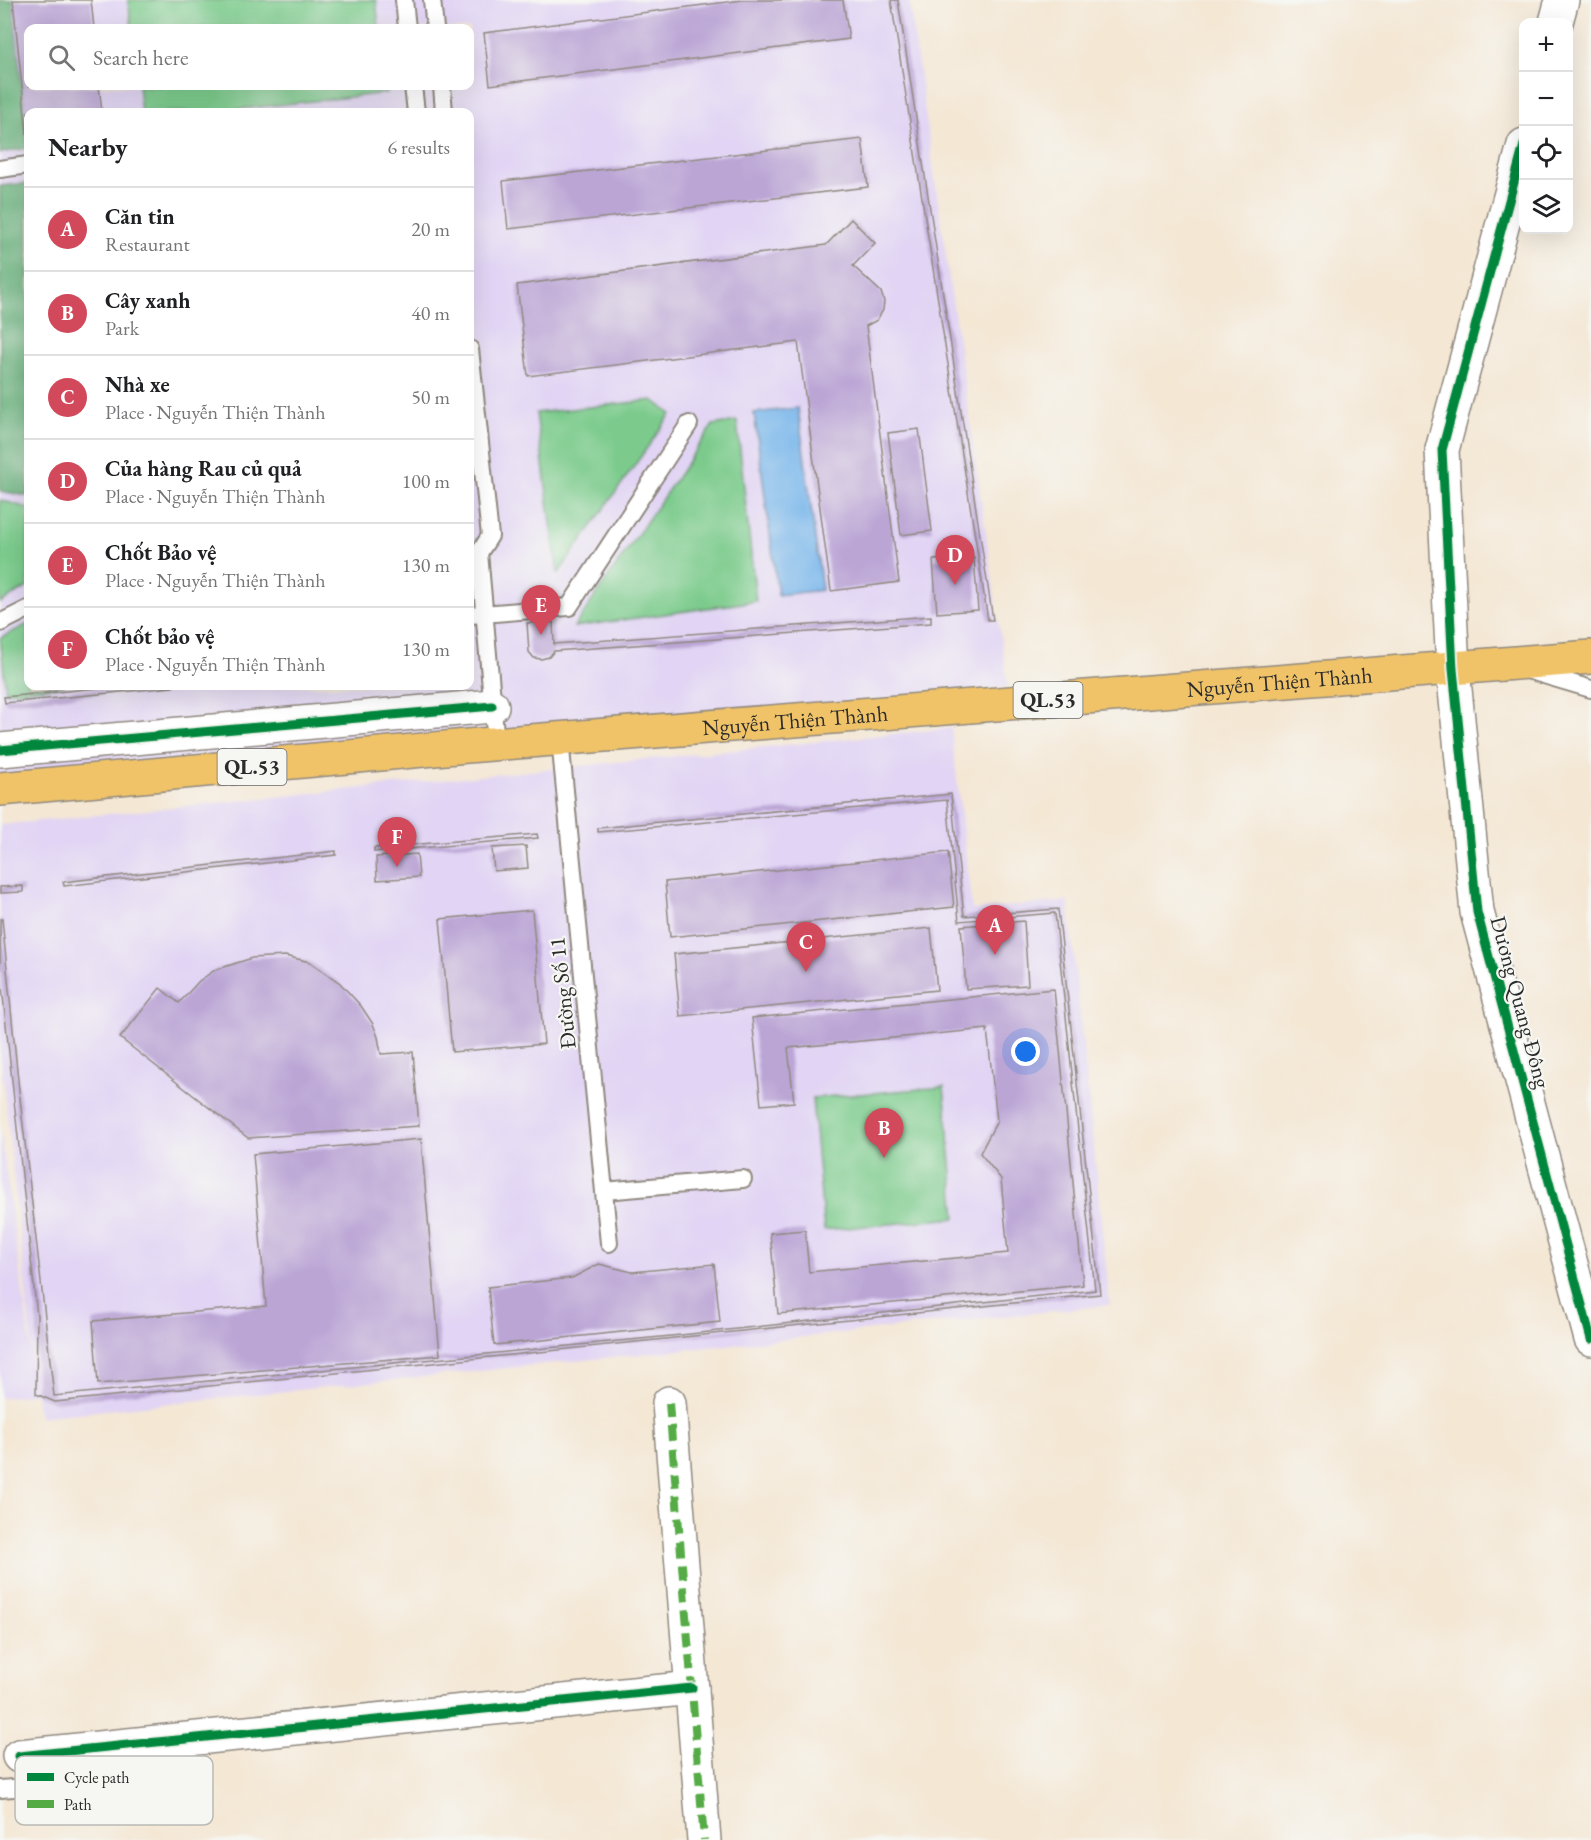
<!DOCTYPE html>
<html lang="en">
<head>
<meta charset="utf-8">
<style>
	:root { --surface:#fff; --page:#f6f6f6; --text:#202124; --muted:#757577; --line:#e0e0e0; --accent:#d1495b }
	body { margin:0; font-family:"EB Garamond",serif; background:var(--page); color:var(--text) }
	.controls { position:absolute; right:18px; top:18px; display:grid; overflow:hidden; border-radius:12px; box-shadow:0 6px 24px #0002 }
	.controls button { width:54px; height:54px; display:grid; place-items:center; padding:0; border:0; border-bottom:2px solid var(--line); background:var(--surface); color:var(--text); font:30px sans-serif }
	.you { position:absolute; left:1026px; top:1052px; width:21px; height:21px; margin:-15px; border:4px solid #fff; border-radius:50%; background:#1a73e8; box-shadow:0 0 0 9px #1a73e833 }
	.badge { display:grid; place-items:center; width:39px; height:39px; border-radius:50%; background:var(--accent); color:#fff; font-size:20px; font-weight:700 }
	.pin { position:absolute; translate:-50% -50px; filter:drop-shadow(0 2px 3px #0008) }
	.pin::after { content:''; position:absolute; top:32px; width:21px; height:18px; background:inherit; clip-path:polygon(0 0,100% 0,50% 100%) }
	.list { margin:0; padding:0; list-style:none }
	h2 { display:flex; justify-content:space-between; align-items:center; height:78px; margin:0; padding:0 24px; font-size:26px }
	h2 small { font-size:20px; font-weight:400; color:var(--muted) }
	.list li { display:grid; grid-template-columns:39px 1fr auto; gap:18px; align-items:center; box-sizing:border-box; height:84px; padding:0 24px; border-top:2px solid var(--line) }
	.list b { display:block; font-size:22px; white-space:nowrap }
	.list p { margin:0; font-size:20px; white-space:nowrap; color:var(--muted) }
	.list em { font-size:20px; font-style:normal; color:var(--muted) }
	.icon { flex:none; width:33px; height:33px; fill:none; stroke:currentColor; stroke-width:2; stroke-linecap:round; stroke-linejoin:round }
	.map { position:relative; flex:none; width:1591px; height:1840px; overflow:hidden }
	.search { position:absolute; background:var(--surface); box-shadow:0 6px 24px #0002; left:24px; top:24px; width:450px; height:66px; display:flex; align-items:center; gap:15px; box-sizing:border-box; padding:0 21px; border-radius:12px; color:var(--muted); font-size:22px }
	.panel { position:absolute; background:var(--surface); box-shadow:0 6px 24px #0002; left:24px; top:108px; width:450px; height:582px; border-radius:12px }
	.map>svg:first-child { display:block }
</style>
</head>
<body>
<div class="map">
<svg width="1591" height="1840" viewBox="0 0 1591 1840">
	<rect width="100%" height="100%" fill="#f6f6f2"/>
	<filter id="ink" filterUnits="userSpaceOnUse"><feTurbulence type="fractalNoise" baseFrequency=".0167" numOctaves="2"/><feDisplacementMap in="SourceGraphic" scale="12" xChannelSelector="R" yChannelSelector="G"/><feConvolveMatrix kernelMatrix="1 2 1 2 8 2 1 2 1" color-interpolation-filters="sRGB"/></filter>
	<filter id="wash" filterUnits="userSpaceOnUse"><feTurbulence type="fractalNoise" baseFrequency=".008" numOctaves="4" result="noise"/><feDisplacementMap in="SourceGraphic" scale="24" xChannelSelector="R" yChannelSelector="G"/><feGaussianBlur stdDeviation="1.35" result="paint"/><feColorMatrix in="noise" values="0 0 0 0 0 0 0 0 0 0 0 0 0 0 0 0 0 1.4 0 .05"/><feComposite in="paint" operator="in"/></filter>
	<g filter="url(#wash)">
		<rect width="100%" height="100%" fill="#f4e7d4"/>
		<g fill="#e1d4f4" fill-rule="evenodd">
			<path d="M0 0H909L1008 687 0 782ZM28 28H470V86H28ZM28 112H470V686H28Z"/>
			<path d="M951 728 972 910 1068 901 1110 1305 39 1417 36 1394 0 1398V1128L36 1386 0 1050V825Z"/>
		</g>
		<g fill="#7bcb8c" stroke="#537b5c" stroke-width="1.5">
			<path d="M128 0H376L379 28H132Z"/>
			<path d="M138 86H386L387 93 212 112H141Z"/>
			<path d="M653 400 671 414 558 574 536 413Z"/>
			<path d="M737 421 756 601 574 627 713 425Z"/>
			<path d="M0 500 28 508V587L0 603Z"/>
			<path d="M28 624V686H65L6 692 0 638Z"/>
			<path d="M944 1087 956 1218 824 1230 812 1098Z"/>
		</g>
		<g fill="#64af78" stroke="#486d52" stroke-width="1.5">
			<path d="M0 0H13L28 148 0 153Z"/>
			<path d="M28 183V496L0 491V186Z"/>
		</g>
		<path fill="#78b6eb" stroke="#52708b" stroke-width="1.5" d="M798 408 822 590 778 595 754 413Z"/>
		<g id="blocks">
			<g fill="#bba5d5">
				<path d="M13 0H91L94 28H28V86H99L102 112H28V134H27Z"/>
				<path d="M743 0H843L849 39 490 85 484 33Z"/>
				<path d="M891 0H898L993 620H988Z"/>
				<path d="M862 139 868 187 508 229 503 181Z"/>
				<path d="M851 219 875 243 853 266 881 292 884 301 883 310 877 320 866 326 899 582 831 591 798 342 528 376 517 285 826 245Z"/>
				<path d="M919 429 932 531 901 535 888 433Z"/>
				<path d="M974 557 978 610 937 613 933 560Z"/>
				<path d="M931 616V623L554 651 549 657 541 659 534 658 529 652 527 623 553 622 554 644Z"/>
				<path d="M120 686H173V687L5 703 4 697Z"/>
				<path d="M951 794 964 916 1058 909 1100 1294 55 1402 36 1394 37 1316 0 968V919H2L19 1090 54 1396 681 1335 1095 1290 1055 913 959 921 947 800 598 832V828Z"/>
				<path d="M537 834 538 838 374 852V848Z"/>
				<path d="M526 846 528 868 494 871 492 848Z"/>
				<path d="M336 851V855L64 886 63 882Z"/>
				<path d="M948 852 954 907 670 937 665 882Z"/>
				<path d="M417 854 419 877 377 880 376 857Z"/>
				<path d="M23 886V892L0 893V887Z"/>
				<path d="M532 910 544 1044 452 1052 440 919Z"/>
				<path d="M1024 921 1028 985 966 989 961 926Z"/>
				<path d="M931 928 937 990 680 1016 674 954Z"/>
				<path d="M285 956 310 962 340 983 361 1006 373 1024 378 1037 381 1054 413 1052 419 1126 248 1138 120 1038 160 988 179 1003 199 981 215 970 252 958Z"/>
				<path d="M1054 989 1083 1285 778 1314 770 1233 805 1230 809 1272 1008 1253 1001 1179 980 1153 997 1121 987 1029 788 1048 794 1102 761 1105 752 1018Z"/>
				<path d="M421 1139 440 1355 98 1384 93 1321 266 1306 253 1154Z"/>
				<path d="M599 1264 632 1272 714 1264 720 1322 494 1345 488 1287 572 1278Z"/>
			</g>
		</g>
	</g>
	<g filter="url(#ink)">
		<use href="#blocks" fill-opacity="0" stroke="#908980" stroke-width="1.5"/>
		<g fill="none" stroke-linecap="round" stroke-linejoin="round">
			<defs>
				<g id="service">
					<path d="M404 0 407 28"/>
					<path d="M432 0 435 28"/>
					<path d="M413 86 416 112"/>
					<path d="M442 86 444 112"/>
					<path d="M0 169 28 165"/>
					<path d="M470 349 490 536 479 553"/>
					<path d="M479 553 496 744"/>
					<path d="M470 615 569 607 689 424"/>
					<path d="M0 623 28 609"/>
					<path d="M1527 670 1591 689"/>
					<path d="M560 739 609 1243"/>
					<path d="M604 1191 743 1179"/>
					<path d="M0 1789 124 1780"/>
				</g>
				<g id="minor">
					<path d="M1556 22 1562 0"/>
					<path d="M1453 669 1442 450 1524 145"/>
					<path d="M0 750 492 706"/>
					<path d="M669 1403 704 1840"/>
					<path d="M19 1756 692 1688"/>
				</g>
				<path id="tertiary" d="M1453 669 1477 912 1591 1339"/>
				<g id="trunk">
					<path id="s1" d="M0 789 467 746 1591 657"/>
				</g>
			</defs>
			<use href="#service" stroke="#908980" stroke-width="20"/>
			<use href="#minor" stroke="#908980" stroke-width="36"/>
			<use href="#tertiary" stroke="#908980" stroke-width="36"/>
			<use href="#trunk" stroke="#908980" stroke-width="36"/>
			<use href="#service" stroke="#fff" stroke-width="16"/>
			<use href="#minor" stroke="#fff" stroke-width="33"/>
			<use href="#tertiary" stroke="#fff" stroke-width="33"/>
			<use href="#trunk" stroke="#f0c369" stroke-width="33"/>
			<path stroke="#54ab44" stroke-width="8" stroke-dasharray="15 8" stroke-linecap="butt" d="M669 1403 704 1840"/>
			<defs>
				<g id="cycleway">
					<path d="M1524 145 1442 450 1453 669 1477 912 1591 1339"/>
					<path d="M0 750 492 706"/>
					<path d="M19 1756 692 1688"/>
				</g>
			</defs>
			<use href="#cycleway" stroke="#f6f6f2" stroke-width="13"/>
			<use href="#cycleway" stroke="#00873e" stroke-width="9"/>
		</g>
	</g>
	<g text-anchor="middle" stroke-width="4.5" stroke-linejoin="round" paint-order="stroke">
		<g fill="#f6f6f2" stroke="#686867" stroke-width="1.5">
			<rect x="1013.5" y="682" width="69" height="36" rx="4.5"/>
			<rect x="217.5" y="749" width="69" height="36" rx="4.5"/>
		</g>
		<g font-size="21" font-weight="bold" fill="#2b2b2b">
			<text x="1048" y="707">QL.53</text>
			<text x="252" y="774">QL.53</text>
		</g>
		<g font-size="22" fill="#2b2b2b" stroke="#f6f6f2">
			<text dy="8" stroke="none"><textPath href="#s1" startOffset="1284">Nguyễn Thiện Thành</textPath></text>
			<text dy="8" stroke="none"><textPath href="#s1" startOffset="798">Nguyễn Thiện Thành</textPath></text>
			<text transform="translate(562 993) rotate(-96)" y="8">Đường Số 11</text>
			<text transform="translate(1521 1002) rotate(75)" y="8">Dương Quang Đông</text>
		</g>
	</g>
	<rect x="15" y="1756" width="198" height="69" rx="9" fill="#f6f6f2" stroke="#b9b9b6" stroke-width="1.5"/>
	<rect x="27" y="1773" width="27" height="8" fill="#00873e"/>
	<rect x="27" y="1800" width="27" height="8" fill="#54ab44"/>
	<g font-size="16" fill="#2b2b2b">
		<text x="64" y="1783">Cycle path</text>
		<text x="64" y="1810">Path</text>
	</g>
</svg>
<div class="controls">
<button>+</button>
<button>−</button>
<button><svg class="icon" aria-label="locate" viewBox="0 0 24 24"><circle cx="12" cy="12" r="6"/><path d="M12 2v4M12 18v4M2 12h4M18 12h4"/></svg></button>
<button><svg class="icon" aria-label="layers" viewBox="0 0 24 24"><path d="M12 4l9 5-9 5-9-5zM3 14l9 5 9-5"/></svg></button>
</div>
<div class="you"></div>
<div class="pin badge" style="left:995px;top:955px">A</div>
<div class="pin badge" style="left:884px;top:1158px">B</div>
<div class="pin badge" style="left:806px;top:972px">C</div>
<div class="pin badge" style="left:955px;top:585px">D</div>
<div class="pin badge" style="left:541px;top:635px">E</div>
<div class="pin badge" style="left:397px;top:867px">F</div>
<div class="search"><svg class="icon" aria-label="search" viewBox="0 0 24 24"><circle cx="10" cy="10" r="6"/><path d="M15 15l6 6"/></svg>Search here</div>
<section class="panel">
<h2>Nearby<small>6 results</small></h2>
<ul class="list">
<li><span class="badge">A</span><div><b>Căn tin</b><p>Restaurant</p></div><em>20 m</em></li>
<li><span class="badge">B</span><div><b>Cây xanh</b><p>Park</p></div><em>40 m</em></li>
<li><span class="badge">C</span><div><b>Nhà xe</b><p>Place · Nguyễn Thiện Thành</p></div><em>50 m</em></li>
<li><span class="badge">D</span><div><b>Của hàng Rau củ quả</b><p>Place · Nguyễn Thiện Thành</p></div><em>100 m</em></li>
<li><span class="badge">E</span><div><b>Chốt Bảo vệ</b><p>Place · Nguyễn Thiện Thành</p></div><em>130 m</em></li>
<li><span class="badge">F</span><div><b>Chốt bảo vệ</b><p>Place · Nguyễn Thiện Thành</p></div><em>130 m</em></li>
</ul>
</section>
</div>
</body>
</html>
